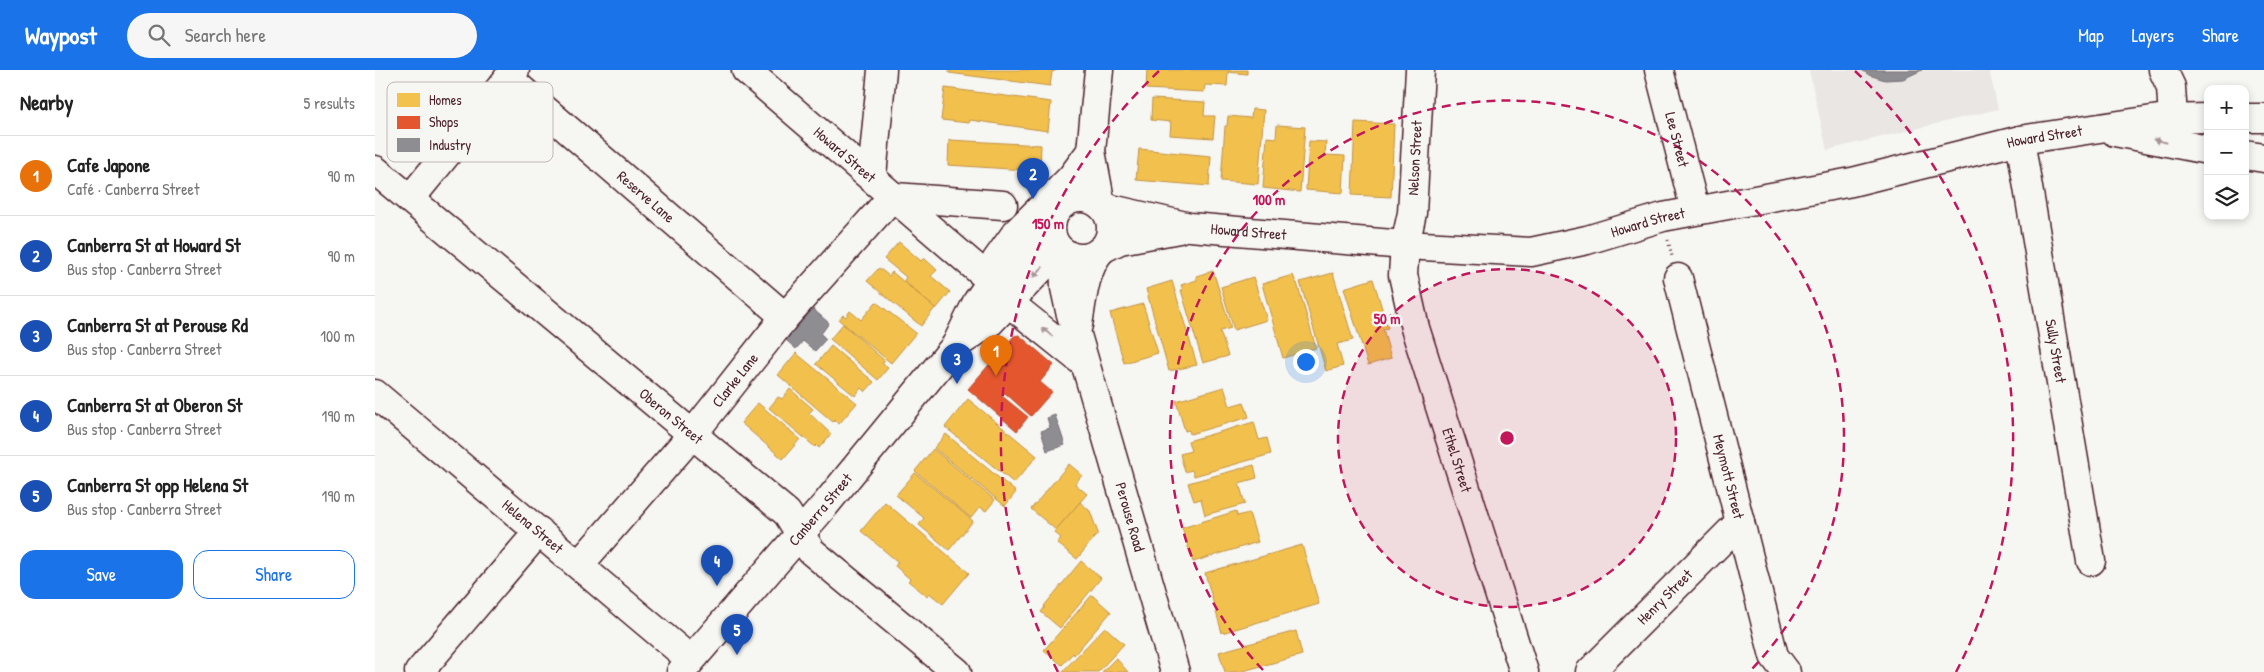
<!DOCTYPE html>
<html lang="en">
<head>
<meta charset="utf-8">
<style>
	:root { --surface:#fff; --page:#f6f6f6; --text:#222; --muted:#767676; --line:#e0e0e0; --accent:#1a73e8 }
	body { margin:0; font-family:"Patrick Hand",sans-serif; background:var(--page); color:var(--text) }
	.controls { position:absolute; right:15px; top:15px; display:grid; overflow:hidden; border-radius:10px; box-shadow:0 2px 8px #0003 }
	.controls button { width:45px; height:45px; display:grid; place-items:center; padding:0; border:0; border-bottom:1px solid var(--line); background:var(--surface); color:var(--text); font:25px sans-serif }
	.you { position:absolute; left:930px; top:291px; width:18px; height:18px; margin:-12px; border:4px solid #fff; border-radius:50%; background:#1a73e8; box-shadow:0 0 0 8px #1a73e833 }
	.badge { display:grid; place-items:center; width:32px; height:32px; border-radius:50%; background:var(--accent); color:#fff; font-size:16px; font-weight:700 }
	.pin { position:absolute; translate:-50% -41px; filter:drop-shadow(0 1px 2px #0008) }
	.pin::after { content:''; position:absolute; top:26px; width:18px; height:15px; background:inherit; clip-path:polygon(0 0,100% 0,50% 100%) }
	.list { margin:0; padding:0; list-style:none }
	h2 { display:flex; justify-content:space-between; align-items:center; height:65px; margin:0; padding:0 20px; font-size:21px }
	h2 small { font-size:16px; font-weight:400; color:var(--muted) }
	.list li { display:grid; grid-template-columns:32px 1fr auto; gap:15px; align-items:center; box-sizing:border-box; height:80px; padding:0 20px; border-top:1px solid var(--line) }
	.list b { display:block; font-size:19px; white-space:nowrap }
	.list p { margin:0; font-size:16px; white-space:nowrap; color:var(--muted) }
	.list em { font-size:16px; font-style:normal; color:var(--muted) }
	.actions { display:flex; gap:10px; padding:15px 20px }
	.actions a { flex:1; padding:11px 0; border:1px solid var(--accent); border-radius:15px; text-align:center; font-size:18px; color:var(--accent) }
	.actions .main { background:var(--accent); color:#fff }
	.icon { flex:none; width:28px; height:28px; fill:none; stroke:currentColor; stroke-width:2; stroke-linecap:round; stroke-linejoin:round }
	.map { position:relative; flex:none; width:1889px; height:602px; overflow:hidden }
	header { display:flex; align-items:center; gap:30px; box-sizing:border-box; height:70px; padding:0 25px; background:var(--accent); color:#fff }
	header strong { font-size:24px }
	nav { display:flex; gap:28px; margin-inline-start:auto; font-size:18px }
	.search { width:350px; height:45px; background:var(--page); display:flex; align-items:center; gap:12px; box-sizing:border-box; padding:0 18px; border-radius:28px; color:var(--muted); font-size:19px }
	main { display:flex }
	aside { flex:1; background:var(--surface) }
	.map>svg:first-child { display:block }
</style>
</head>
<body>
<header>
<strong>Waypost</strong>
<div class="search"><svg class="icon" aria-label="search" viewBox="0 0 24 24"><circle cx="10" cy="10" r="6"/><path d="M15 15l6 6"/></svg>Search here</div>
<nav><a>Map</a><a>Layers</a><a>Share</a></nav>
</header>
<main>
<aside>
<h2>Nearby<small>5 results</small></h2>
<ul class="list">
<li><span class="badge" style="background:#e8710a">1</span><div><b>Cafe Japone</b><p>Café · Canberra Street</p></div><em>90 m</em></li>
<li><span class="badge" style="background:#1a4fb4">2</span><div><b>Canberra St at Howard St</b><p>Bus stop · Canberra Street</p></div><em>90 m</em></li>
<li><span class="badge" style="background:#1a4fb4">3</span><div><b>Canberra St at Perouse Rd</b><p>Bus stop · Canberra Street</p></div><em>100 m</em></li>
<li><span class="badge" style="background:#1a4fb4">4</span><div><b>Canberra St at Oberon St</b><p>Bus stop · Canberra Street</p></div><em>190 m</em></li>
<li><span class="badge" style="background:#1a4fb4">5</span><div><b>Canberra St opp Helena St</b><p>Bus stop · Canberra Street</p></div><em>190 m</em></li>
</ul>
<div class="actions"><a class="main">Save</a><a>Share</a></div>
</aside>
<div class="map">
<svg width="1889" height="602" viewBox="0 0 1889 602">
	<rect width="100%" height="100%" fill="#f6f6f2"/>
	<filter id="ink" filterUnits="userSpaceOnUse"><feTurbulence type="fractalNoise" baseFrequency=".02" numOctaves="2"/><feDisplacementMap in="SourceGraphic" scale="10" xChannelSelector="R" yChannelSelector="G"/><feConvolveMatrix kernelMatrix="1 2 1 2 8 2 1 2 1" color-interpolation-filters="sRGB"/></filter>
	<g filter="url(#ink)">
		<path fill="#e9e6e3" d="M1434 0H1614L1623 39 1452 80Z"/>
		<g fill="#f2c14e" stroke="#c09044">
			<path d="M574 0H682L677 2 675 16 574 3Z"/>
			<path d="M772 0H872V4L853 2 852 16 830 15 829 22 771 19Z"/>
			<path d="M570 18 676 32 673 61 595 50 594 53 566 50Z"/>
			<path d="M777 29 830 32 829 46H840L838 68 795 65 796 52 776 50Z"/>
			<path d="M877 39 889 40 883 114 846 111 850 56H852L853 46 876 48Z"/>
			<path d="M980 52 1019 54 1016 127 977 125Z"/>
			<path d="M902 55 930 57 925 122 888 118 892 67 901 68Z"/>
			<path d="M574 70 666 75 665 101 573 95Z"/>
			<path d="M934 71 951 72 950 85 970 86 968 123 931 120Z"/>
			<path d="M764 79 836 86 834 116 761 110Z"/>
			<path d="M524 172 546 191 549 188 562 200 556 206 575 222 561 239 529 211 531 207 509 189Z"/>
			<path d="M504 198 514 206 517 202 560 238 546 256 492 211Z"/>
			<path d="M838 201 856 258 845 261 853 286 828 293 806 220H808L806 215 822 210 821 206Z"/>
			<path d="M958 203 978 270 962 274 968 296 951 301 925 212Z"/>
			<path d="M918 205 921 213H922L941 278 908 288 887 214Z"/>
			<path d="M878 207 892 250 859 260 846 217Z"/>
			<path d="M998 209 1013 258 1008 259 1016 288 993 295 969 218Z"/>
			<path d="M797 211 822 295 794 301 771 219Z"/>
			<path d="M501 232 541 263 516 293 464 250 468 245 471 247 475 241 486 250Z"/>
			<path d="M768 234 783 283 749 293 735 243Z"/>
			<path d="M468 254 510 291 507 293 513 298 503 310 455 269Z"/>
			<path d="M456 276 499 312 490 322 486 318 480 326 441 294Z"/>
			<path d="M421 283 482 333 464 354 459 350 458 352 403 305Z"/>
			<path d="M849 317 855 336 869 332 874 347 815 364 814 360 810 361 801 331Z"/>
			<path d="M415 319 438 339 434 343 456 364 444 378 441 375 440 377 394 338 403 327 407 329Z"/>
			<path d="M593 329 662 386 639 413 570 357Z"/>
			<path d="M383 333 425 369 408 389 366 353Z"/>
			<path d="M879 352 884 370 892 368 896 384 819 406 817 400 810 402 805 384 816 381 813 371Z"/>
			<path d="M571 364 641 422 630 436 559 378Z"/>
			<path d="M558 379 620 430 611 441 605 437 596 448 540 401Z"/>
			<path d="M694 394 707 405 700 414 712 424 681 460 656 439Z"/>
			<path d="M879 395 882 408 864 413 870 434 830 445 826 429 819 431 813 413Z"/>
			<path d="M540 403 598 451 574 480 544 455 549 448 521 425Z"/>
			<path d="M510 432 594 503 568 534 554 523 552 526 533 511 535 509 520 496 523 492 486 461Z"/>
			<path d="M705 432 715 441 723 463 702 489 682 473 686 468 679 462Z"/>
			<path d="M861 441 862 446 874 443 883 472 818 492 807 458Z"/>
			<path d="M927 475 944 534 847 563 830 503Z"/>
			<path d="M706 491 726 508 685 558 666 542 670 537 669 536Z"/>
			<path d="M717 525 736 542 699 585 698 583 687 595 669 580Z"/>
			<path d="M730 557 749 574 723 602H687Z"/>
			<path d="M921 561 927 585 864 602H850L844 582Z"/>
			<path d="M741 588 753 602H727Z"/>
		</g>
		<path fill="#e4572e" stroke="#b6462d" d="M644 265 679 295 665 312 677 322 656 346 630 323 627 326 653 347 642 361 593 319 639 266Z"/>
		<g fill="#8d8d92" stroke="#796c73">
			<path d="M1487 0H1547L1528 9 1510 10 1494 5Z"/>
			<path d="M438 239 454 253 446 264 451 269 440 281 428 271 421 279 411 270Z"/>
			<path d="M680 345 690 375 672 381 666 361 675 358 672 348Z"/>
		</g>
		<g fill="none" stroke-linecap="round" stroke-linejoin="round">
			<defs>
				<g id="minor">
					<path id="s1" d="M371 0 607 203 638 236 709 293"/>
					<path d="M724 0 716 81 726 135"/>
					<path id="s2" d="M1045 0 1037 143 1030 175 1028 205 1040 258 1149 602"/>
					<path id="s3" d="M1284 0 1320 140"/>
					<path d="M1788 0 1796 17 1798 48"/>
					<path id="s4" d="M133 8 410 247"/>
					<path d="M1870 48H1889"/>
					<path d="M1740 62 1833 80"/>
					<path id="s5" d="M1645 70 1716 491"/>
					<path d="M1870 85 1889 88"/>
					<path id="s6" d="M0 100 412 443 436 481 582 602"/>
					<path d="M497 106 507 0"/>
					<path d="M520 127 628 135"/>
					<circle cx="706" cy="158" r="30"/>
					<path d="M35 129 140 0"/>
					<path id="s7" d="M728 137 815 157 1030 175 1156 182 1212 170 1288 147 1477 112 1645 70 1784 49 1833 48"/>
					<path d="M729 178 745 170 804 159"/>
					<path id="s8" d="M689 184 690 218 695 241 800 602"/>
					<path d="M621 191 641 163 696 108 716 81"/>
					<path id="s9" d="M1303 208 1399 586 1411 602"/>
					<path d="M703 255C707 231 709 201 725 181"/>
					<path d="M581 275 615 252 674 190 688 182"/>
					<path id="s10" d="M0 324 316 590"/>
					<path id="s11" d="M204 495 317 365 410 247 518 126"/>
					<path d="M44 602 164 461"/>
					<path id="s12" d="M306 602 450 435 581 275 602 232 609 222 668 163 677 151"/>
					<path id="s13" d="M1215 602 1365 452"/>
				</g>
			</defs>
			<use href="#minor" stroke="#4a1f2b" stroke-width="31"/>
			<path stroke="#4a1f2b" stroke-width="3" stroke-dasharray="1 4" stroke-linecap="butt" d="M1293 170 1297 186"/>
			<use href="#minor" stroke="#f6f6f2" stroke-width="28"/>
		</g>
		<defs><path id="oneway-solid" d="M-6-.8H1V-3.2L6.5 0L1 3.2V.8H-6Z" transform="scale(1.25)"/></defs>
		<g fill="#a99598">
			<use href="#oneway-solid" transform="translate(1785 71) rotate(-167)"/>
			<use href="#oneway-solid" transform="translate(663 202) rotate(134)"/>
			<use href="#oneway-solid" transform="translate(672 262) rotate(-141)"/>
		</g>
	</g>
	<circle cx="1132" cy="368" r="169" fill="#c2185b" fill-opacity=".12"/>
	<g fill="none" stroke="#c2185b" stroke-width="2.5" stroke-dasharray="9 6">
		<circle cx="1132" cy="368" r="169"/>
		<path d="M888 600A337 337 0 1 1 1376 600"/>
		<path d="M683 602A506 506 0 0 1 784 1M1480 1A506 506 0 0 1 1581 602"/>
	</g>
	<g text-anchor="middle" stroke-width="5" stroke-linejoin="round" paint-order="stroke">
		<g font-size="15" fill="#4a1f2b" stroke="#f6f6f2">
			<text dy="5" stroke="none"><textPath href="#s7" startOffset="958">Howard Street</textPath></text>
			<text dy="5" stroke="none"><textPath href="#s3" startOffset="72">Lee Street</textPath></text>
			<text dy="5" stroke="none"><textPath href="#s1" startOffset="130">Howard Street</textPath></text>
			<text transform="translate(1040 88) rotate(-87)" y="5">Nelson Street</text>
			<text dy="5" stroke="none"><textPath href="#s4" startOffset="182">Reserve Lane</textPath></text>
			<text dy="5" stroke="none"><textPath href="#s7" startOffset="552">Howard Street</textPath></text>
			<text dy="5" stroke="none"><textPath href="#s7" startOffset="148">Howard Street</textPath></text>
			<text dy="5" stroke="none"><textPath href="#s5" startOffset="214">Sully Street</textPath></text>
			<text dy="5" stroke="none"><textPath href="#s11" startOffset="242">Clarke Lane</textPath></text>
			<text dy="5" stroke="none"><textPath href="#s6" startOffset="385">Oberon Street</textPath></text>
			<text dy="5" stroke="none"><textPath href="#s2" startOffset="399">Ethel Street</textPath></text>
			<text dy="5" stroke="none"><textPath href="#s9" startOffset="205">Meymott Street</textPath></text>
			<text dy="5" stroke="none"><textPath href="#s12" startOffset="214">Canberra Street</textPath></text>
			<text dy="5" stroke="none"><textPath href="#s8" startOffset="272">Perouse Road</textPath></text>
			<text dy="5" stroke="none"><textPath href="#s10" startOffset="206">Helena Street</textPath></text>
			<text dy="5" stroke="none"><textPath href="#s13" startOffset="106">Henry Street</textPath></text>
		</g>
	</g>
	<rect x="12" y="12" width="166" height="80" rx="8" fill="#f6f6f2" stroke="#c2b6b6" stroke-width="1"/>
	<rect x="22" y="23" width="23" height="14" fill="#f2c14e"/>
	<rect x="22" y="46" width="23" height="13" fill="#e4572e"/>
	<rect x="22" y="68" width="23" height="14" fill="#8d8d92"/>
	<g font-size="14" fill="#4a1f2b">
		<text x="54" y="35">Homes</text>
		<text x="54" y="57">Shops</text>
		<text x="54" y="80">Industry</text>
	</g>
	<circle cx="1132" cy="368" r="8" fill="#c2185b" stroke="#f6f6f2" stroke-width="2.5"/>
	<g font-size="15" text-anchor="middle" font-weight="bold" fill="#c2185b" stroke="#f6f6f2" stroke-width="5" stroke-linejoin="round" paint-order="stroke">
		<text x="894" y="135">100 m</text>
		<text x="673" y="159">150 m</text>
		<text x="1012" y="254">50 m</text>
	</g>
</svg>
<div class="controls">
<button>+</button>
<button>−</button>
<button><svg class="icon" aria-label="layers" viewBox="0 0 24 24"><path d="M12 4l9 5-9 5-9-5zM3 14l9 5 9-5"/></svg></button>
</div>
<div class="you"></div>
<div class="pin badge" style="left:621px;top:306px;background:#e8710a">1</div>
<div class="pin badge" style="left:658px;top:129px;background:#1a4fb4">2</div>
<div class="pin badge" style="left:582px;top:314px;background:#1a4fb4">3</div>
<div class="pin badge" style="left:342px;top:516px;background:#1a4fb4">4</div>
<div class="pin badge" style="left:362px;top:585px;background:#1a4fb4">5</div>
</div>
</main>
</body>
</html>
